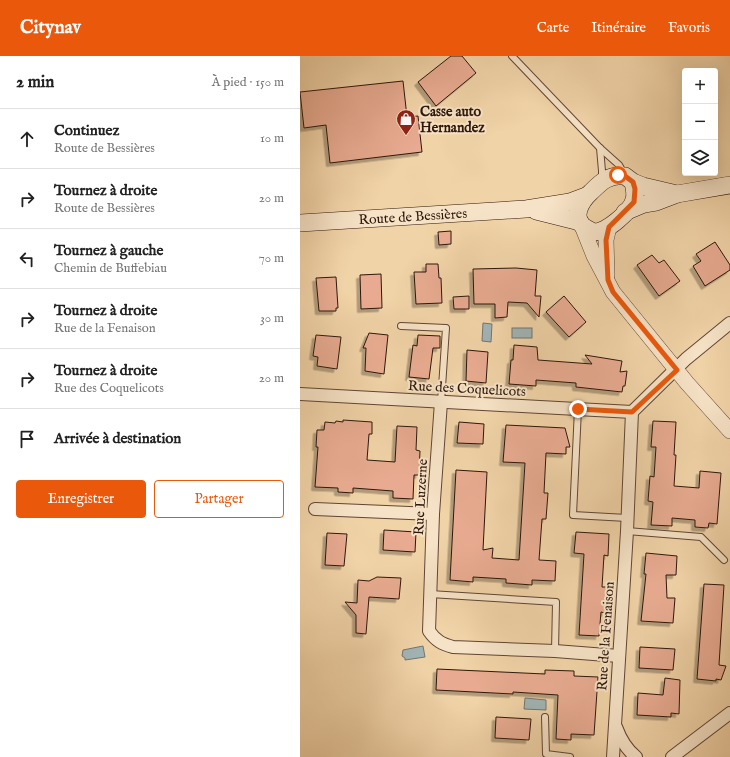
<!DOCTYPE html>
<html lang="fr">
<head>
<meta charset="utf-8">
<style>
	:root { --surface:#fff; --page:#f2f2f2; --text:#222; --muted:#767676; --line:#e0e0e0; --accent:#ea580c }
	body { margin:0; font-family:"IM FELL English",serif; background:var(--page); color:var(--text) }
	.controls { position:absolute; right:12px; top:12px; display:grid; overflow:hidden; border-radius:4px; box-shadow:0 4px 16px #0002 }
	.controls button { width:36px; height:36px; display:grid; place-items:center; padding:0; border:0; border-bottom:1px solid var(--line); background:var(--surface); color:var(--text); font:20px sans-serif }
	.stop { position:absolute; width:12px; height:12px; margin:-9px; border:3px solid #ea580c; border-radius:50%; background:#fff }
	.stop.end { background:#ea580c; border-color:#fff; box-shadow:0 1px 4px #0008 }
	.list { margin:0; padding:0; list-style:none }
	h2 { display:flex; justify-content:space-between; align-items:center; height:52px; margin:0; padding:0 16px; font-size:17px }
	h2 small { font-size:13px; font-weight:400; color:var(--muted) }
	.list li { display:grid; grid-template-columns:26px 1fr auto; gap:12px; align-items:center; box-sizing:border-box; height:60px; padding:0 16px; border-top:1px solid var(--line) }
	.list b { display:block; font-size:15px; white-space:nowrap }
	.list p { margin:0; font-size:13px; white-space:nowrap; color:var(--muted) }
	.list em { font-size:13px; font-style:normal; color:var(--muted) }
	.actions { display:flex; gap:8px; padding:12px 16px }
	.actions a { flex:1; padding:9px 0; border:1px solid var(--accent); border-radius:4px; text-align:center; font-size:14px; color:var(--accent) }
	.actions .main { background:var(--accent); color:#fff }
	.icon { flex:none; width:22px; height:22px; fill:none; stroke:currentColor; stroke-width:2; stroke-linecap:round; stroke-linejoin:round }
	.map { position:relative; flex:none; width:430px; height:701px; overflow:hidden }
	header { display:flex; align-items:center; gap:24px; box-sizing:border-box; height:56px; padding:0 20px; background:var(--accent); color:#fff }
	header strong { font-size:19px }
	nav { display:flex; gap:22px; margin-inline-start:auto; font-size:14px }
	main { display:flex }
	aside { flex:1; background:var(--surface) }
	.map>svg:first-child { display:block }
</style>
</head>
<body>
<header>
<strong>Citynav</strong>
<nav><a>Carte</a><a>Itinéraire</a><a>Favoris</a></nav>
</header>
<main>
<aside>
<h2>2 min<small>À pied · 150 m</small></h2>
<ul class="list">
<li><svg class="icon" aria-label="ahead" viewBox="0 0 24 24"><path d="M12 20V5M6 11l6-6 6 6"/></svg><div><b>Continuez</b><p>Route de Bessières</p></div><em>10 m</em></li>
<li><svg class="icon" aria-label="right" viewBox="0 0 24 24"><path d="M7 20v-9h11M14 6l5 5-5 5"/></svg><div><b>Tournez à droite</b><p>Route de Bessières</p></div><em>20 m</em></li>
<li><svg class="icon" aria-label="left" viewBox="0 0 24 24"><path d="M17 20v-9H6M10 6l-5 5 5 5"/></svg><div><b>Tournez à gauche</b><p>Chemin de Buffebiau</p></div><em>70 m</em></li>
<li><svg class="icon" aria-label="right" viewBox="0 0 24 24"><path d="M7 20v-9h11M14 6l5 5-5 5"/></svg><div><b>Tournez à droite</b><p>Rue de la Fenaison</p></div><em>30 m</em></li>
<li><svg class="icon" aria-label="right" viewBox="0 0 24 24"><path d="M7 20v-9h11M14 6l5 5-5 5"/></svg><div><b>Tournez à droite</b><p>Rue des Coquelicots</p></div><em>20 m</em></li>
<li><svg class="icon" aria-label="arrive" viewBox="0 0 24 24"><path d="M6 21V4h12l-3 4 3 4H6"/></svg><div><b>Arrivée à destination</b></div></li>
</ul>
<div class="actions"><a class="main">Enregistrer</a><a>Partager</a></div>
</aside>
<div class="map">
<svg width="430" height="701" viewBox="0 0 430 701">
	<defs>
		<filter id="shadow"><feDropShadow dx="-3.5" dy="3.5" stdDeviation="0" flood-color="#0004"/></filter>
	</defs>
	<rect width="100%" height="100%" fill="#f1d3a8"/>
	<filter id="stains"><feTurbulence type="fractalNoise" baseFrequency=".005" numOctaves="4"/><feColorMatrix values="0 0 0 0 .2 0 0 0 0 .09 0 0 0 0 .02 0 0 0 .5 -.17"/></filter>
	<radialGradient id="worn" r=".72"><stop offset=".6" stop-color="#630" stop-opacity="0"/><stop offset="1" stop-color="#630" stop-opacity=".3"/></radialGradient>
	<g fill="#a1b4b5" stroke="#737571">
		<path d="M183 267 192 268 191 286 182 285Z"/>
		<rect x="212" y="272" width="20" height="10"/>
		<path d="M123 590 125 601 105 604V602L102 600 103 594Z"/>
		<path d="M225 642 246 644V654L224 653Z"/>
	</g>
	<g fill="#e8ab91" stroke="#2e170b" filter="url(#shadow)">
		<path d="M151 0H162L176 17 136 50 118 26Z"/>
		<path d="M103 25 107 61 118 60 122 96 30 107 26 69 4 72 0 36Z"/>
		<path d="M151 175V188L139 189 138 176Z"/>
		<path d="M415 186 430 209V214L405 230 393 210 401 205 396 198Z"/>
		<path d="M352 199 359 207 364 204 380 225 359 240 337 209Z"/>
		<path d="M126 208H138L139 222H141L142 247 116 248 114 216H126Z"/>
		<path d="M216 212 237 214 235 240H241L239 261 227 247 208 246 207 261 195 262V248H174L173 213Z"/>
		<path d="M81 218 82 252 61 253 60 219Z"/>
		<path d="M36 221 38 252H36V255H19L16 222Z"/>
		<path d="M169 240V253H154L153 241Z"/>
		<path d="M264 240 286 266 269 281 246 256Z"/>
		<path d="M69 277 88 279 84 318 65 315 66 292H63Z"/>
		<path d="M16 279 41 281 37 313 17 310 18 301 13 300Z"/>
		<path d="M118 279 140 280V292H133L129 323 109 321 113 289 117 290Z"/>
		<path d="M214 289 237 291 238 304 292 308 285 299 322 305 320 316 327 315 325 330H323L322 336 276 331V327L236 324V330L209 328 211 304H213Z"/>
		<path d="M167 294 188 296 186 327 166 325Z"/>
		<path d="M43 364 72 366V378H69L67 404 95 406 97 370 117 371 116 394 120 395 119 419H114L113 443 93 442V435L53 432V437L38 436V432L15 431 18 391H16L17 374H24L25 366 35 367 36 365 43 366Z"/>
		<path d="M353 365 376 366 374 399H376L374 430 399 432 400 415 421 417 417 468 409 467 408 472 395 471V464L372 462V470L351 469 353 446 348 445 350 420 354 421 356 391H351Z"/>
		<path d="M159 366 184 368 183 388 157 387Z"/>
		<path d="M206 369 265 372 270 391H266V398L246 397 244 437H248L246 463H242L239 504 256 505 255 525 232 524V529L206 527V523L173 521V526L150 524 156 414 187 416 183 494 193 492 192 502 219 504 225 407 203 406Z"/>
		<path d="M84 474 116 476 115 496 83 494Z"/>
		<path d="M276 476 309 478 308 500 304 499 302 531H307L305 557 301 556 299 580 279 579 284 498 274 497Z"/>
		<path d="M27 477 47 478 44 510 25 509Z"/>
		<path d="M346 497 377 500 376 519H366L367 542H375L373 567 341 565 346 518H344Z"/>
		<path d="M77 521 101 522 99 543 69 541 66 578 56 577V559L45 546 57 547 58 524 69 525Z"/>
		<path d="M404 528 424 529 419 609 426 610 421 624 416 623V625L397 623Z"/>
		<path d="M340 591 375 593 373 614 339 612Z"/>
		<path d="M137 613 245 618V614L274 615V620L298 621 294 679 271 678V684L256 683 258 639 213 636V638L136 634Z"/>
		<path d="M365 622 380 624 379 658 371 657V661L337 659 338 637 363 639Z"/>
		<path d="M196 661 231 663 229 684 195 682Z"/>
	</g>
	<g fill="none" stroke-linecap="round" stroke-linejoin="round">
		<defs>
			<g id="service">
				<path d="M212 0 300 92 319 109 324 118"/>
				<path d="M300 92 302 115V122"/>
				<path d="M101 270 146 272 141 346"/>
				<path d="M278 353 273 459 327 462"/>
				<path d="M327 475 401 481 424 504"/>
				<path d="M130 538 256 546 255 595"/>
				<path d="M245 661 246 698 270 701"/>
			</g>
			<g id="minor">
				<path d="M0 338 332 356"/>
				<path d="M141 346 133 458 129 575C136 585 142 588 153 591L255 595 319 600"/>
				<path d="M15 453 133 458"/>
				<path d="M316 671C320 682 326 693 336 701"/>
				<path d="M313 701 327 475 332 356 386 303 430 267"/>
				<path d="M372 701 430 657"/>
			</g>
			<g id="tertiary">
				<path d="M282 170 294 200 313 236 387 327 430 375"/>
				<path d="M307 219 306 184 309 171"/>
			</g>
			<g id="secondary">
				<path d="M333 126C334 132 336 138 334 144 331 155 306 177 294 176 291 175 288 173 286 172 270 163 281 145 291 136 301 126 309 118 325 120L333 126 343 130 377 138"/>
				<path d="M236 155 280 166"/>
				<path d="M325 156 344 148 356 146 377 138 430 129"/>
				<path id="s1" d="M0 167 226 153 270 146 286 140"/>
			</g>
		</defs>
		<use href="#service" stroke="#5f4632" stroke-width="8"/>
		<use href="#minor" stroke="#5f4632" stroke-width="14"/>
		<use href="#tertiary" stroke="#5f4632" stroke-width="16"/>
		<use href="#secondary" stroke="#2e170b" stroke-width="18"/>
		<use href="#service" stroke="#f6e2c6" stroke-width="6"/>
		<use href="#minor" stroke="#f6e2c6" stroke-width="12"/>
		<use href="#tertiary" stroke="#f6e2c6" stroke-width="15"/>
		<use href="#secondary" stroke="#f6e2c6" stroke-width="17"/>
	</g>
	<g fill="none" stroke-linecap="round" stroke-linejoin="round">
		<path stroke="#ea580c" stroke-width="5" d="M278 353 332 356 377 314 313 236 308 224 306 184 309 171 334 146 335 133 333 126 325 120 318 119"/>
	</g>
	<defs>
		<symbol id="shop-pin" viewBox="-11 -11 22 30"><path d="M0 17L-7.5 6A9.5 9.5 0 1 1 7.5 6Z" fill="#8f2418" stroke="#f6e2c6"/><path d="M-5-2.5h2.3a2.7 3.5 0 0 1 5.4 0H5L5.5 6h-11ZM-1.5-2.5h3a1.5 2.3 0 0 0-3 0Z" fill="#fff"/></symbol>
	</defs>
	<g fill-rule="evenodd">
		<use href="#shop-pin" x="95" y="52" width="22" height="30"/>
	</g>
	<g text-anchor="middle" stroke-width="4" stroke-linejoin="round" paint-order="stroke">
		<g font-size="14" font-weight="bold" fill="#2e170b" stroke="#f6e2c6" text-anchor="start">
			<text x="120" y="60">Casse auto<tspan x="120" dy="16">Hernandez</tspan></text>
		</g>
		<g font-size="14" fill="#2e170b" stroke="#f6e2c6">
			<text dy="5" stroke="none"><textPath href="#s1" startOffset="113">Route de Bessières</textPath></text>
			<text transform="translate(167 332) rotate(3)" y="5">Rue des Coquelicots</text>
			<text transform="translate(120 441) rotate(-87)" y="5">Rue Luzerne</text>
			<text transform="translate(305 580) rotate(-86)" y="5">Rue de la Fenaison</text>
		</g>
	</g>
	<rect width="100%" height="100%" filter="url(#stains)"/>
	<rect width="100%" height="100%" fill="url(#worn)"/>
</svg>
<div class="controls">
<button>+</button>
<button>−</button>
<button><svg class="icon" aria-label="layers" viewBox="0 0 24 24"><path d="M12 4l9 5-9 5-9-5zM3 14l9 5 9-5"/></svg></button>
</div>
<div class="stop" style="left:318px;top:119px"></div>
<div class="stop end" style="left:278px;top:353px"></div>
</div>
</main>
</body>
</html>
